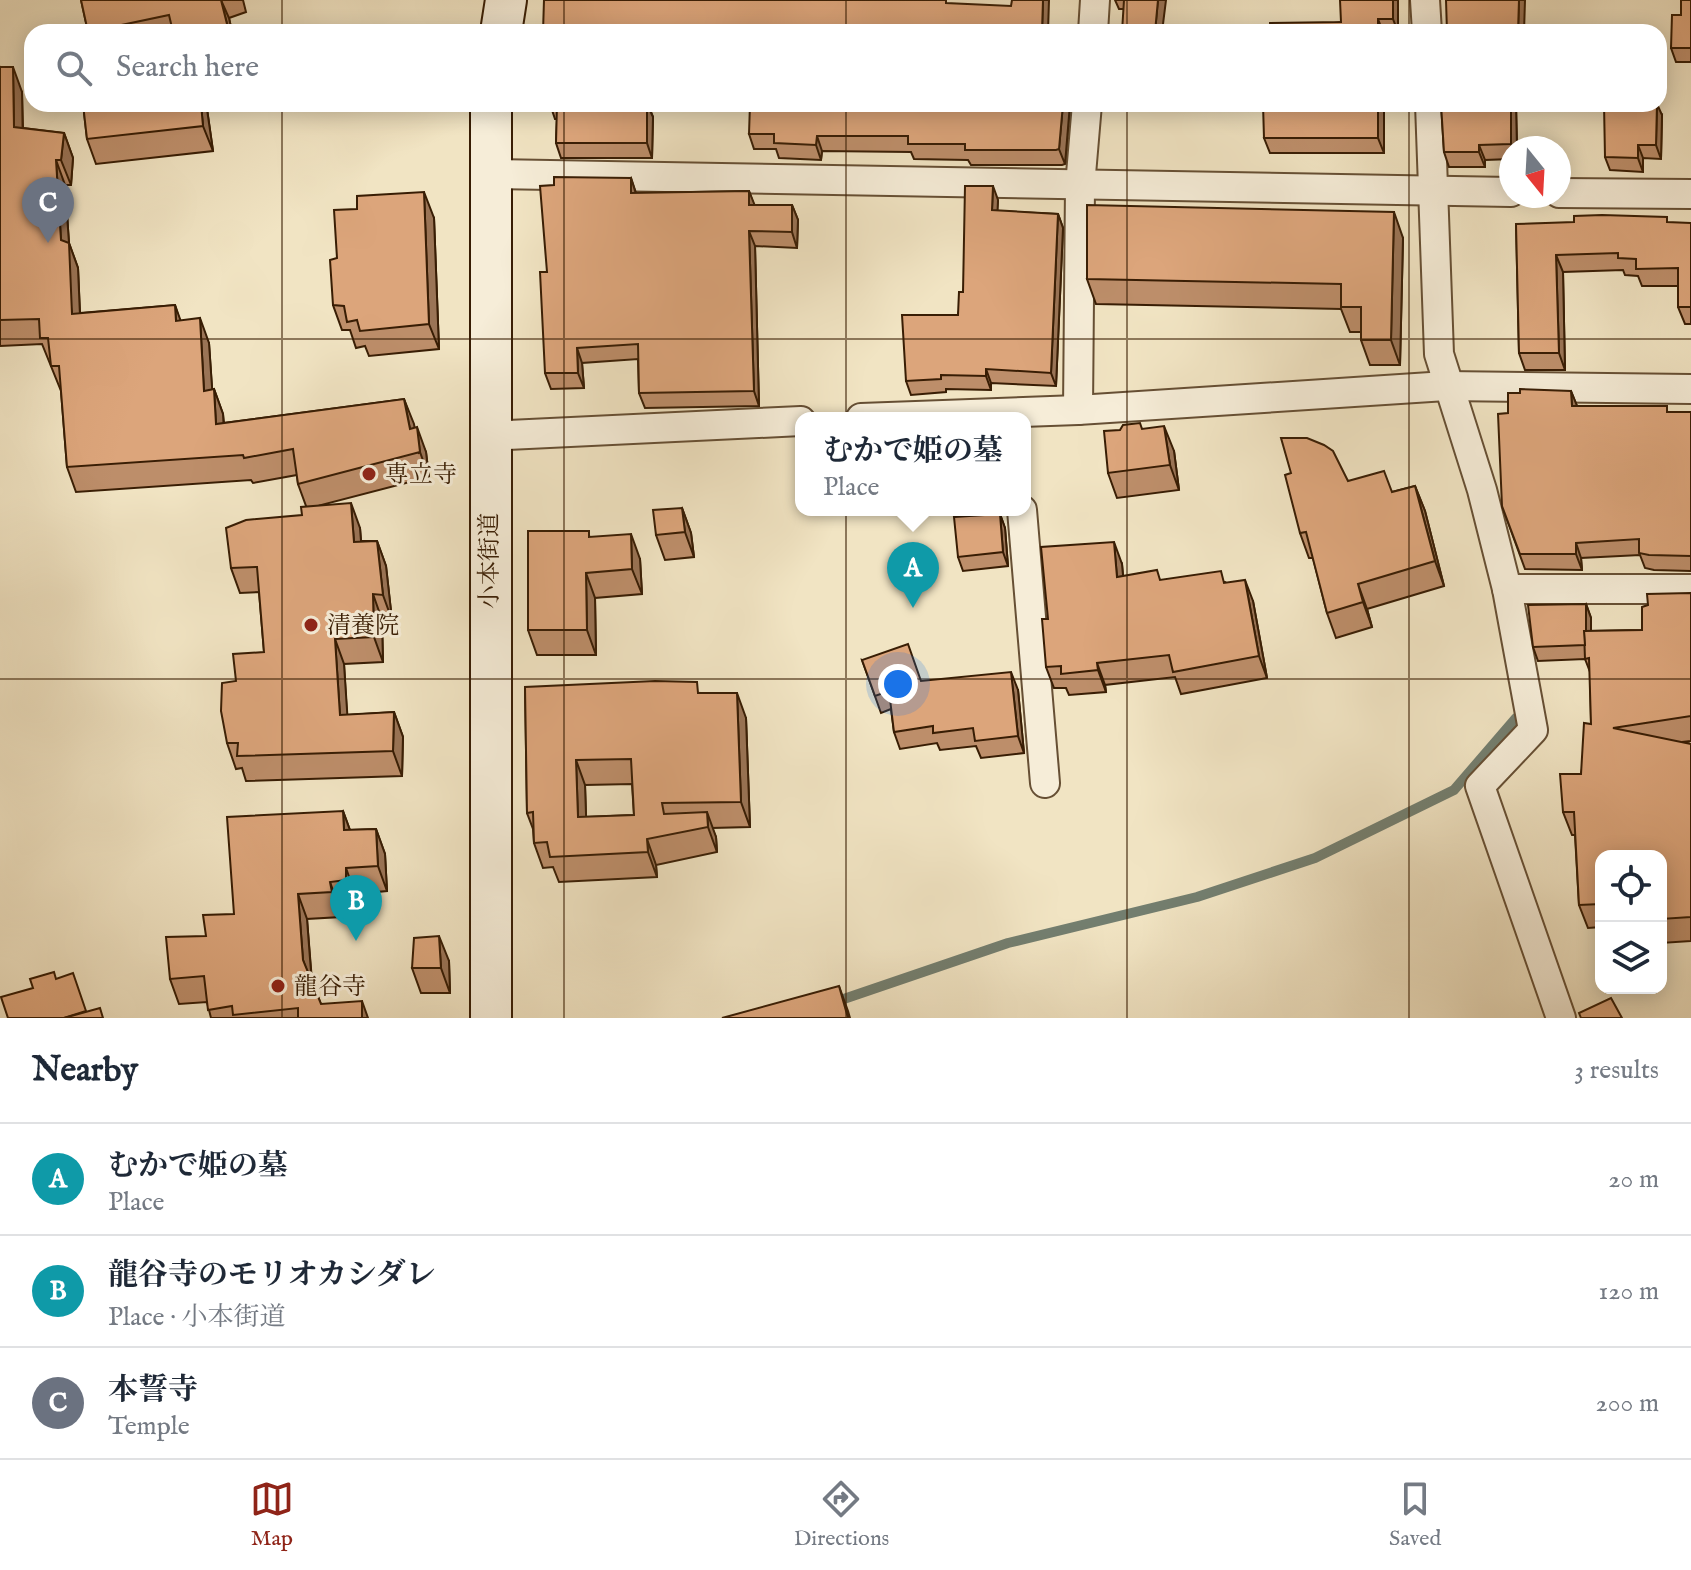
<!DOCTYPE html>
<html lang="en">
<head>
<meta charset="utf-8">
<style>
	:root { --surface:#fff; --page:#f2f2f3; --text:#1f2937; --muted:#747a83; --line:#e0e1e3; --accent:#8f2418 }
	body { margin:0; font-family:"IM FELL English","Noto Serif JP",serif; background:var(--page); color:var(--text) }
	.controls { position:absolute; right:24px; bottom:24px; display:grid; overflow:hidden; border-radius:16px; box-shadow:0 4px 20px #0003 }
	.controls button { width:72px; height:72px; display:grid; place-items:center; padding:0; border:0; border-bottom:2px solid var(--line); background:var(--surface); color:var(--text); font:40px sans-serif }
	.compass { position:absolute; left:1499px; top:136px; width:72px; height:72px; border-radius:50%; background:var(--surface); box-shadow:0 4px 20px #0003; rotate:162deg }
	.you { position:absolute; left:898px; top:684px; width:28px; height:28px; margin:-20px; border:6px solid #fff; border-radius:50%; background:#1a73e8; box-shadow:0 0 0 12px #1a73e833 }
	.badge { display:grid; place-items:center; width:52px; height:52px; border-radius:50%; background:var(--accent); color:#fff; font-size:26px; font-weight:700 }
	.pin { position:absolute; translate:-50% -66px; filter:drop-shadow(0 2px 4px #0008) }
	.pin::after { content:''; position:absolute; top:42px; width:28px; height:24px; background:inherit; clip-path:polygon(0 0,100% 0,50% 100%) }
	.popup { position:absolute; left:795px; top:412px; width:236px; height:104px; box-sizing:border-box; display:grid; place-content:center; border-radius:16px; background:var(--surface); filter:drop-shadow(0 2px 6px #0005); font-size:26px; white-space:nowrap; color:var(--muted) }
	.popup b { font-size:30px; color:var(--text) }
	.popup::after { content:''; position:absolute; left:50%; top:100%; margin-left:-16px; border:16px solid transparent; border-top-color:var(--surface) }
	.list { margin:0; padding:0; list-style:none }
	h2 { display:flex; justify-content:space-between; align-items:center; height:104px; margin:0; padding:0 32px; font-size:34px }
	h2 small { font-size:26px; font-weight:400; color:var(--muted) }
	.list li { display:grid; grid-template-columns:52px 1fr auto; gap:24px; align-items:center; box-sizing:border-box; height:112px; padding:0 32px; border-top:2px solid var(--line) }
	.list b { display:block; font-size:30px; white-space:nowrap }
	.list p { margin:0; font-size:26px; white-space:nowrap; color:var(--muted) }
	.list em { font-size:26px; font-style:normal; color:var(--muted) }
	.icon { flex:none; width:44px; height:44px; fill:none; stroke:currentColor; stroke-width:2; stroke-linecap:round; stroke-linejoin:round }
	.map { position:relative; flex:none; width:1691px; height:1018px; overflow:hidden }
	.search { position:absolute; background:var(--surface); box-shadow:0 4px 20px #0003; left:24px; right:24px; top:24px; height:88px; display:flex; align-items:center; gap:20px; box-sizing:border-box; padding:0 28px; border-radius:24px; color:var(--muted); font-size:30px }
	.sheet { height:440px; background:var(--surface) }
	nav { display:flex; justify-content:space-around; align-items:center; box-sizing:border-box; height:112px; border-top:2px solid var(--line); background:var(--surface); font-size:22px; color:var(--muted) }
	nav a { display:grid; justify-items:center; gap:4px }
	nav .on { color:var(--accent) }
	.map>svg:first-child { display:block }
</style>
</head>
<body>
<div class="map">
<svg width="1691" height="1018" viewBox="0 0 1691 1018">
	<rect width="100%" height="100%" fill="#f1e4c3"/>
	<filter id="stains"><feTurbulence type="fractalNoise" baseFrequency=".0025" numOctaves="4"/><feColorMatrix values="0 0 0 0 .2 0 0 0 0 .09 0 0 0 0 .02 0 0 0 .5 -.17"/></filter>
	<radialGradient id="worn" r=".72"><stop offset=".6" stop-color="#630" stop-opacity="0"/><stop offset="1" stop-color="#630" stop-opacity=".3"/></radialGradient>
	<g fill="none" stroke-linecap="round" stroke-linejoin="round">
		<path stroke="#737e6f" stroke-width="10" d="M832 1003 1008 943 1197 897 1315 858 1454 790 1516 718"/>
		<defs>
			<g id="street">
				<path d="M1425 0 1427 32"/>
				<path d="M1093 32 1095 0"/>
				<path d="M1430 104 1439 354 1482 490 1507 589 1533 730 1480 786 1561 1018"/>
				<path d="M489 174 1511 192"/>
				<path d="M1559 193 1691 194"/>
				<path d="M1078 410 1080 186 1087 104"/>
				<path d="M861 418 1078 410 1446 386 1691 389"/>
				<path d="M489 436 801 421"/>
				<path d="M1022 510 1045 783"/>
				<path d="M1507 589H1691"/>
			</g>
			<g id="secondary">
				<path d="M501 32 506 0"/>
				<path d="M491 104V1018"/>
			</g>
		</defs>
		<use href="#street" stroke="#664f34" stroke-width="32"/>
		<use href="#secondary" stroke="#381d04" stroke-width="44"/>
		<use href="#street" stroke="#f6edd8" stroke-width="28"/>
		<use href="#secondary" stroke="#f6edd8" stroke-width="40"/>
	</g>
	<g fill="#bd8e6a" stroke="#381d04" stroke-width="2" fill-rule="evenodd">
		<path d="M81 0H243L246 12 229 18 232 32H88Z"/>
		<path d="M1115 0H1166L1123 9H1119Z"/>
		<path d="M1398 0V32H1270L1341 22Z"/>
		<path d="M1691 0V62H1676L1671 48 1681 15Z"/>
		<path d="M0 67 22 92 23 128 64 133 73 158 71 185H65L69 243 78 268 80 313 175 305 180 321 209 343 212 389H214L223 414 224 423 404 399 414 428 426 452 429 477 321 505 360 528 361 541H377L386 566 392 620H382L383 662 344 664 347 715 394 712 403 737 402 776 246 781 242 768 236 769 227 743 236 681 264 652 259 592 240 593 231 568 302 515 306 506 298 484 297 475 253 483 251 480 76 492 67 467 61 391 42 344 0 346Z"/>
		<path d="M83 104H205L207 109 213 151 96 164 87 139Z"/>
		<path d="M550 104H648L653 117 652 158H561L556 143 557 119H555Z"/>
		<path d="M1070 104 1065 164 1062 165H971L968 160 914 159 911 152 822 151 821 160 779 158 776 149H754L749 134Z"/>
		<path d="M1384 104V153H1270L1264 138Z"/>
		<path d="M1441 104H1516L1517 148H1511V159L1485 160V167H1449L1444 152Z"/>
		<path d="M1662 115 1661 159 1643 158V172L1610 170 1605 157Z"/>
		<path d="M631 178 636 193 749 191 754 205H792L798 220 797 248 755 246 759 406 645 408 639 393 638 359 582 363 584 388 551 389 545 373 547 272Z"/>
		<path d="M998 200 997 211 1058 214 1063 228 1056 386 991 383V390L946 389V392L911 395 906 381 958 315 963 292Z"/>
		<path d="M434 218 439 349 369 356 365 346 356 348 350 330H342L333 305 337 258Z"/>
		<path d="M1669 223H1691V324H1685L1678 307V286H1642L1638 276 1625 275 1623 270 1563 272 1565 370H1525L1519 353 1516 224Z"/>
		<path d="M1403 238 1400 365H1370L1361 340V332H1350L1341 309 1096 304 1087 279Z"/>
		<path d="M1571 391 1577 406 1669 412H1691V571L1654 570 1645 568 1640 555 1581 558 1582 570 1525 569 1502 506 1508 413Z"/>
		<path d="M1143 429 1174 451 1179 490 1117 498 1108 473Z"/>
		<path d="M1348 481 1392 492 1415 486 1425 511 1444 586 1367 609 1372 627 1336 638 1327 613 1313 558H1309L1300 533Z"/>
		<path d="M682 508 691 533 694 557 665 560 656 535Z"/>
		<path d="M1000 514 1005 528 1008 566 963 571 958 557Z"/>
		<path d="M591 537 640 559 642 594 595 598 596 655H537L528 630Z"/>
		<path d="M1122 564 1123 576 1161 580 1225 582 1253 601 1267 678 1181 694 1175 677 1105 685 1106 692 1069 695 1066 688H1054L1046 667 1048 619Z"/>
		<path d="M1691 593V741L1682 742 1691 744V941L1661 943V856H1601V927L1588 928 1579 905 1575 835H1572L1563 812 1581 774 1591 724 1590 672 1585 659 1538 661 1533 647 1586 604 1591 618V631L1642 630Z"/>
		<path d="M862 660 921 681 1018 690 1024 753 981 758 976 746 940 750 937 743 900 749 894 732 891 709 881 713Z"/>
		<path d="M525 687 701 693 746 718 750 827 712 828 716 837 717 852 656 865 657 877 559 882 553 867 543 868 534 843 533 829 527 813ZM632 784 634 815 586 817 585 785Z"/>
		<path d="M343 811 350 830 376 829 385 854 387 891 355 894V906L339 907 341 917 307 919 312 981 321 1004 368 1018H211L207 1002 179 1004 170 979 234 914Z"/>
		<path d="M449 961 450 993H421L412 968Z"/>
	</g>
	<g fill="#9a7456" stroke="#381d04" stroke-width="2">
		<path d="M221 0 229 18 232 32H229Z"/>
		<path d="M1043 0H1049L1048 32H1042Z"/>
		<path d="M1158 0H1166L1162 32H1155Z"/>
		<path d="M1393 0H1398V32L1393 19Z"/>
		<path d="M1519 0H1525L1524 32H1518Z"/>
		<path d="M1378 19 1383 32H1378Z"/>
		<path d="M13 67 22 92 23 152 14 127Z"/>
		<path d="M201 104H205L207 109 213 151 203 126Z"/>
		<path d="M647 104 653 117 652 158 647 143Z"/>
		<path d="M1063 104H1070L1065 164 1059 149Z"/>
		<path d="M1378 104H1384V153L1378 138Z"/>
		<path d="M1511 104H1516L1517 148H1513L1511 144Z"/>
		<path d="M1657 104 1662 115 1661 159 1656 145Z"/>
		<path d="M64 133 73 158 71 185 61 160Z"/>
		<path d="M817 136 822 151 821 160 816 145Z"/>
		<path d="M1479 145 1485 160V167L1479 152Z"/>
		<path d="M1638 145 1643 158V172L1638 158Z"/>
		<path d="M56 160 65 185 69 243 78 268 81 339 72 314 61 240Z"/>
		<path d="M631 178 636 194 631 193Z"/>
		<path d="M993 186 998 200 997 224 992 210Z"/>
		<path d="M749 191 755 206 749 205Z"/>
		<path d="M424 192 434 218 439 349 429 324Z"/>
		<path d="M792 205 798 220 797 248 792 232Z"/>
		<path d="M1394 212 1403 238 1400 365 1391 340Z"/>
		<path d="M1058 214 1063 228 1056 386 1051 373Z"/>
		<path d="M749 231 755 246 759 406 754 391Z"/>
		<path d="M1556 255 1563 272 1565 370 1559 353Z"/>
		<path d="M175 305 184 330 176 321Z"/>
		<path d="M200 318 209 343 214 416 204 391Z"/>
		<path d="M577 348 582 363 584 388 578 373Z"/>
		<path d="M986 369 991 383V390L986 376Z"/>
		<path d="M214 389 223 414 225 450 216 424Z"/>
		<path d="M1571 391 1577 406H1572Z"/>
		<path d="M404 399 414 424 419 454 410 429Z"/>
		<path d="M1164 426 1174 451 1179 490 1170 465Z"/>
		<path d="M417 427 426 452 429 477 420 452Z"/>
		<path d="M1415 486 1425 511 1444 586 1435 561Z"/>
		<path d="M351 503 360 528 363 567 354 542Z"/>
		<path d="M682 508 691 533 694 557 685 532Z"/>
		<path d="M1000 514 1005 528 1008 566 1003 552Z"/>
		<path d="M631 534 640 559 642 594 632 569Z"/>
		<path d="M377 541 386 566 392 620 383 595Z"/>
		<path d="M1114 542 1122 564 1125 598 1117 577Z"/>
		<path d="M1576 543 1581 558 1582 570 1576 554Z"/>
		<path d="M586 573 595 598 596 655 587 630Z"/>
		<path d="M1245 580 1253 601 1267 678 1259 656Z"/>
		<path d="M1358 584 1367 609 1372 627 1363 602Z"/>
		<path d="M373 594 382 620 383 662 374 637Z"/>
		<path d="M1586 604 1591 618V659L1586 645Z"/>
		<path d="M335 639 344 664 349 740 340 715Z"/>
		<path d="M1097 663 1105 685 1106 692 1098 670Z"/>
		<path d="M1011 672 1018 690 1024 753 1018 736Z"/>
		<path d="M737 693 746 718 750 827 741 802Z"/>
		<path d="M394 712 403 737 402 776 393 751Z"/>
		<path d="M576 760 585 785 587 843 578 817Z"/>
		<path d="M343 811 352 836 344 830Z"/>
		<path d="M707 812 716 837 717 852 708 827Z"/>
		<path d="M376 829 385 854 387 891 378 866Z"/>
		<path d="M647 839 656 865 657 877 648 852Z"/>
		<path d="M346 868 355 894V906L346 880Z"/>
		<path d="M330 882 339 907 341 917 332 892Z"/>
		<path d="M298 894 307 919 312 985 303 960Z"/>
		<path d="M439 936 449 961 450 993 441 968Z"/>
		<path d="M839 986 848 1011 850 1018H848Z"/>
		<path d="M362 1001 368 1018H362Z"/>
	</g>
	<g fill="#dca57b" stroke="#381d04" stroke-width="2" fill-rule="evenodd">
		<path d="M81 0H221L229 32H173L169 15 88 32Z"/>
		<path d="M544 0H946V3L1011 6 1012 0H1043L1042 32H543Z"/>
		<path d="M1124 0H1158L1155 32H1122Z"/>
		<path d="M1340 0H1393V19H1378V32H1270V23L1341 22Z"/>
		<path d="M1446 0H1519L1518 32H1447Z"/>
		<path d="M1681 0H1691V48H1671L1672 15H1681Z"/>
		<path d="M0 67H13L14 127 64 133 61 160H56L61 240 69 243 72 314 175 305 176 321 200 318 204 391 214 389 216 424 404 399 410 429 417 427 420 452 298 484 293 449 244 458 243 455 67 467 59 366H51L48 338H40L39 319 0 320Z"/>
		<path d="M83 104H201L203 126 87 139Z"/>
		<path d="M552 104H647V143H556L557 104Z"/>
		<path d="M750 104H1063L1059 149 1056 150H965V144H908V136H817L816 145 774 143V134H749Z"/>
		<path d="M1263 104H1378V138H1264Z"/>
		<path d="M1441 104H1511V144L1479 145V152H1444Z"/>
		<path d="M1604 104H1657L1656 145H1638V158L1605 157Z"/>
		<path d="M554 177 631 178V193L749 191V205H792V232L749 231 754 391 639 393 638 344 577 348 578 373H545L540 272H547L540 186 554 185Z"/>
		<path d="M965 186H993L992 210 1058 214 1051 373 986 369V376L941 375V379L906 381 902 315H958L959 292H963Z"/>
		<path d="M424 192 429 324 360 331 357 320 347 322 344 306 333 305 330 260 337 258 334 210 357 209V196Z"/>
		<path d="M1087 205 1394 212 1391 340H1361V307H1341V284L1087 279Z"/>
		<path d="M1602 215 1667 217V222L1691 223V307H1678V268L1636 269V259L1618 258V253L1556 255 1559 353H1519L1516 224 1574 222V216Z"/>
		<path d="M1520 389 1571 391 1572 406H1667V412H1691V556L1649 555 1639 553V539L1576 543V554H1520L1502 506 1498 414 1508 413V393H1520Z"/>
		<path d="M1140 423 1142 429 1164 426 1170 465 1108 473 1104 431 1120 430 1123 425Z"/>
		<path d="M1281 438H1307L1324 445 1333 451 1348 481 1384 471 1392 492 1415 486 1435 561 1358 584 1363 602 1327 613 1306 532 1300 533 1285 475 1291 473Z"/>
		<path d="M351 503 354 542 377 541 383 595 373 594 374 637 335 639 340 715 394 712 393 751 237 756 238 743H227L221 711 222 683 236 681 233 654 264 652 257 567 231 568 226 528 246 520 302 515 301 507Z"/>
		<path d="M682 508 685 532 656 535 653 510Z"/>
		<path d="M1000 514 1003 552 958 557 954 517Z"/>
		<path d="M528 531H589V537L631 534 632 569 586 573 587 630H528Z"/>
		<path d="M1114 542 1117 577 1157 570 1160 580 1221 571 1224 583 1245 580 1259 656 1173 672 1169 655 1097 663 1098 670 1061 674V666L1046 667 1042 619H1048L1041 547Z"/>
		<path d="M1691 593V716L1613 728 1691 744V917L1661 919V856H1601V904L1579 905 1574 812H1563L1560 774H1581L1584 723 1591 724 1589 658 1585 659 1584 631 1642 630V607L1648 605 1647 594Z"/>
		<path d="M1586 604V631H1584L1585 645 1533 647 1528 605Z"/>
		<path d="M908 644 921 681 1011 672 1018 736 975 741 973 728 933 733V726L894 732 889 691 875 696 862 660Z"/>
		<path d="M655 681 697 682 698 693H737L741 802 662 803 664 814 707 812 708 827 647 839 648 852 550 857 547 842 534 843 533 812 527 813 525 687ZM631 759 634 815 578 817 576 760Z"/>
		<path d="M343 811 344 830 376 829 378 866 346 868V880L330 882 332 892 298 894 303 960 321 1004 362 1001V1018H298V1008L233 1015 232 1006 208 1010 204 976 170 979 166 937 206 936 203 915 234 914 227 817Z"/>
		<path d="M439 936 441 968H412L414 938Z"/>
		<path d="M54 972 56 979 73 973 86 1011 64 1018H8L1 997 33 988 30 979Z"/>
		<path d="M839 986 848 1018H722Z"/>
		<path d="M1611 998 1622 1018H1581L1579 1013Z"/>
		<path d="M100 1008 103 1018H64Z"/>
	</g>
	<path fill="none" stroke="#381d04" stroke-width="2" stroke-opacity="0.55" d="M282 0V32M564 0V32M846 0V32M1127 0V32M1409 0V32M282 104V1018M564 104V1018M846 104V1018M1127 104V1018M1409 104V1018M0 339H1691M0 679H1691"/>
	<g fill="#8f2418" stroke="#f6edd8" stroke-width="3">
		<circle cx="369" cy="474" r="8"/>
		<circle cx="311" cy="625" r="8"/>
		<circle cx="278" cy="986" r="8"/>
	</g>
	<g text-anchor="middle" stroke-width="6" stroke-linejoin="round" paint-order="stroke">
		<g font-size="24" fill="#381d04" stroke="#f6edd8" text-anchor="start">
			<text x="385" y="482">専立寺</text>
			<text x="327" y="633">清養院</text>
			<text x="294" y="994">龍谷寺</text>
		</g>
		<g font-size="24" fill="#381d04" stroke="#f6edd8">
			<text transform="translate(489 561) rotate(-90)" y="8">小本街道</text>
		</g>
	</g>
	<rect width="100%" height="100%" filter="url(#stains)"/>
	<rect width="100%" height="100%" fill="url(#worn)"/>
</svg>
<div class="controls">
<button><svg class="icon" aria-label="locate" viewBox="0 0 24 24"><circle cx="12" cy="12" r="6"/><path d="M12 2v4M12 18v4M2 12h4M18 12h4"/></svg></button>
<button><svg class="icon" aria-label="layers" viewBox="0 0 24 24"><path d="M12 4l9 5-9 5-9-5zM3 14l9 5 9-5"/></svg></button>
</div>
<svg class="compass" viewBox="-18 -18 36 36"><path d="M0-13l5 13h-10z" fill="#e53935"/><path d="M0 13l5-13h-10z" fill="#747a83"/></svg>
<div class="you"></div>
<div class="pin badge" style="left:913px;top:608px;background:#0f9aa8">A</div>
<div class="popup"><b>むかで姫の墓</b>Place</div>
<div class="pin badge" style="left:356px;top:941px;background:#0f9aa8">B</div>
<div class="pin badge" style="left:48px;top:243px;background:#6b7280">C</div>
<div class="search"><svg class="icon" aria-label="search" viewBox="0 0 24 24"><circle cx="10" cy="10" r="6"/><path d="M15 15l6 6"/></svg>Search here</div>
</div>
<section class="sheet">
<h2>Nearby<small>3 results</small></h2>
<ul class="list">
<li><span class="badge" style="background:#0f9aa8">A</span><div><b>むかで姫の墓</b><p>Place</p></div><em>20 m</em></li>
<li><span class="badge" style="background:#0f9aa8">B</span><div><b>龍谷寺のモリオカシダレ</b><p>Place · 小本街道</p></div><em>120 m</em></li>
<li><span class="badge" style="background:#6b7280">C</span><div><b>本誓寺</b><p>Temple</p></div><em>200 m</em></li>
</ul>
</section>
<nav>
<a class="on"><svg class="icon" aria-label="map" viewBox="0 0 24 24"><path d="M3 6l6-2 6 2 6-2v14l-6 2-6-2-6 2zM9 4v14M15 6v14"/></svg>Map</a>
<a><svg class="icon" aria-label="directions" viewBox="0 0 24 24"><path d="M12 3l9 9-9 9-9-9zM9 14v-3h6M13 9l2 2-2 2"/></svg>Directions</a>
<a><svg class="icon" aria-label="saved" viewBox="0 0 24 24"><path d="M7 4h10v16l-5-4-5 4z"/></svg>Saved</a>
</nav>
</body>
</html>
